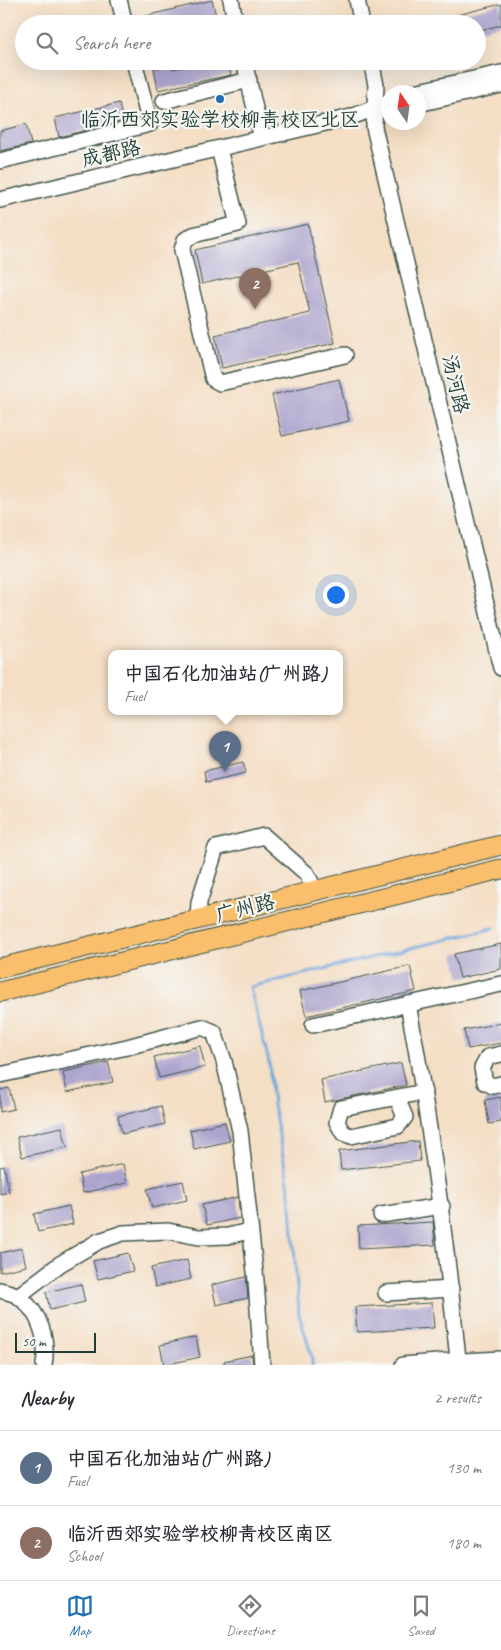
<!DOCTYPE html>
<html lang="en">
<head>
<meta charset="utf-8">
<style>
	:root { --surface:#fff; --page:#f2f2f3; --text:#2b2b33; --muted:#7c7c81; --line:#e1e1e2; --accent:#1f6fb2 }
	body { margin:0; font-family:Caveat,"LXGW WenKai TC",sans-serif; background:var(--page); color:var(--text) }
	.compass { position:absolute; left:381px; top:85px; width:45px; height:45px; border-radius:50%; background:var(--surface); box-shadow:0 5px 20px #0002; rotate:347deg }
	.scale { position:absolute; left:15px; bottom:12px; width:81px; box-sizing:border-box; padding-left:5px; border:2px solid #1f3d34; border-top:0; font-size:14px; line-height:18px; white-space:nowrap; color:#1f3d34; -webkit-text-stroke:4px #f6f6f2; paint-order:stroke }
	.you { position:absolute; left:335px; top:594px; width:18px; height:18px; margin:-12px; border:4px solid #fff; border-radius:50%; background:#1a73e8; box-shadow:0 0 0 8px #1a73e833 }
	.badge { display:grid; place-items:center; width:32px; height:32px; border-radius:50%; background:var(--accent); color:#fff; font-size:16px; font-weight:700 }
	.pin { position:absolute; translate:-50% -41px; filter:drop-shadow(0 1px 2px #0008) }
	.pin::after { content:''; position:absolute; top:26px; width:18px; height:15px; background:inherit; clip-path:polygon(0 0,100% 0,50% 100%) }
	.popup { position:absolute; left:108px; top:650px; width:235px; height:65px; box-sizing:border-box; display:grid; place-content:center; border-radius:10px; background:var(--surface); filter:drop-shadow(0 1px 4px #0005); font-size:16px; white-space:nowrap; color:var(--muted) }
	.popup b { font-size:19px; color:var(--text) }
	.popup::after { content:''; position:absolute; left:50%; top:100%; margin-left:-10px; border:10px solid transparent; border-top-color:var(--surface) }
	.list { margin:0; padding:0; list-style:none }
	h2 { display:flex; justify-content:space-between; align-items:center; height:65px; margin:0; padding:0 20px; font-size:21px }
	h2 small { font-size:16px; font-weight:400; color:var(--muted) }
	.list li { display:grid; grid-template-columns:32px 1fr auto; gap:15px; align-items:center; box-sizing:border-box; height:75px; padding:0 20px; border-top:1px solid var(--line) }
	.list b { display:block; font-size:19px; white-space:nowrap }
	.list p { margin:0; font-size:16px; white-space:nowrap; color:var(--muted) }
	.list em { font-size:16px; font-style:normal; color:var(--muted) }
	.icon { flex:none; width:28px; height:28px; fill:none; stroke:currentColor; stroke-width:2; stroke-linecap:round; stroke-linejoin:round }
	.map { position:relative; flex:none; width:501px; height:1365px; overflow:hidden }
	.search { position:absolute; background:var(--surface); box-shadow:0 5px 20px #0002; left:15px; right:15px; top:15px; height:55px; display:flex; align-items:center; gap:12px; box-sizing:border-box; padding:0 18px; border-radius:28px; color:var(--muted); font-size:19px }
	.sheet { height:215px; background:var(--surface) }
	nav { display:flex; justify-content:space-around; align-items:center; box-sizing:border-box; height:70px; border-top:1px solid var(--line); background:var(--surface); font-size:14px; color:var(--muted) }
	nav a { display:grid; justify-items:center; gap:2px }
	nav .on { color:var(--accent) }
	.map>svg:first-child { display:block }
</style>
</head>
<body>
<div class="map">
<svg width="501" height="1365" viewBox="0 0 501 1365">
	<rect width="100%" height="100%" fill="#f6f6f2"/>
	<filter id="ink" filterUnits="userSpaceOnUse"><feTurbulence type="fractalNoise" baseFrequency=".02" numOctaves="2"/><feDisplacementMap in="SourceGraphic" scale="10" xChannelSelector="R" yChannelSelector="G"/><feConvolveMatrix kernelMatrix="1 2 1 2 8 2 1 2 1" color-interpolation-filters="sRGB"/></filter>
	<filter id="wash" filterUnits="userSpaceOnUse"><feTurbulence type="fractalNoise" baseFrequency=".0096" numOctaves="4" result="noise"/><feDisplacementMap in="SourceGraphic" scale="20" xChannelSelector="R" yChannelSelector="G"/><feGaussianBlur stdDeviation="1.12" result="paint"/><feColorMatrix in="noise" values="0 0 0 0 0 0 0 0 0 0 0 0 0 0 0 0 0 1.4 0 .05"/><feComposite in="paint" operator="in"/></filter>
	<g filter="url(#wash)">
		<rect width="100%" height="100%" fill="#f4dec4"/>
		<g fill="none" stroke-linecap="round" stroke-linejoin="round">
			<path stroke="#6ca6dc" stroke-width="3" d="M312 1365V1357L299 1314 290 1193 273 1104 269 1062 250 987 494 928"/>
		</g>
		<g id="blocks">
			<g fill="#ada4ce">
				<path d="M212 0 218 24H134L133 19Z"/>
				<path d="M501 4V25L477 31V24H434L433 21Z"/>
				<path d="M209 61H228L231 75 158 90 154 68 172 64 173 69Z"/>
				<path d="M119 103 123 121 59 137 55 118Z"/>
				<path d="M26 124 31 144 0 151V131Z"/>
				<path d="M308 224 335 343 222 368 215 335 310 313 298 262 202 284 195 250Z"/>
				<path d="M339 379 349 421 282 436 272 395Z"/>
				<path d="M243 762 246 773 206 782 204 771Z"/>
				<path d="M501 944V969L460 978 454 954Z"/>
				<path d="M410 966 416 991 306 1016 300 991Z"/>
				<path d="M501 1023V1043L468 1049 464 1030Z"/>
				<path d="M200 1046 205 1067 159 1078 154 1057Z"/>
				<path d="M108 1062 113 1082 67 1092 63 1072Z"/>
				<path d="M401 1063 406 1085 325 1102 321 1080Z"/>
				<path d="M9 1088 14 1109 0 1112V1090Z"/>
				<path d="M501 1097V1122L489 1124 485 1100Z"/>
				<path d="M161 1106 165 1124 122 1134 118 1116Z"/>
				<path d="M225 1122 230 1141 194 1149 190 1130Z"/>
				<path d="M62 1127 67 1147 22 1157 17 1137Z"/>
				<path d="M418 1141 420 1161 341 1170 339 1151Z"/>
				<path d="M123 1164 127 1183 83 1193 79 1174Z"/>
				<path d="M4 1166 9 1192 0 1194V1167Z"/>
				<path d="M183 1181 187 1200 152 1208 147 1189Z"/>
				<path d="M238 1197 240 1218 207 1225 202 1205Z"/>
				<path d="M69 1206 73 1224 38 1232 34 1214Z"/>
				<path d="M433 1222 435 1245 359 1249 358 1226Z"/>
				<path d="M22 1248 26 1266 0 1272V1253Z"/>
				<path d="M128 1253 133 1271 98 1279 93 1261Z"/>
				<path d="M187 1260 191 1279 155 1287 151 1268Z"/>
				<path d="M246 1277 248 1298 216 1305 212 1285Z"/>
				<path d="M81 1284 85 1302 50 1310 46 1292Z"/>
				<path d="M432 1303 434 1328 357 1332 355 1307Z"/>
				<path d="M196 1337 200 1357 164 1365 160 1345Z"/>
				<path d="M252 1355 253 1365H225L224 1361Z"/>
			</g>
		</g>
	</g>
	<g filter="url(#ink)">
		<use href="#blocks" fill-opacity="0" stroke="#3f554a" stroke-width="1"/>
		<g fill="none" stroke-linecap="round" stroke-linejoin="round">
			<defs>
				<g id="minor">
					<path d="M119 0 125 24"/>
					<path d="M231 0 236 24"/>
					<path d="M357 0 362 24"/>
					<path d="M244 61 260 130"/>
					<path d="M371 61 376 85 374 127 501 668"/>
					<path d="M414 92 501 73"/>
					<path d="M164 101 249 80"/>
					<path d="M418 104 501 85"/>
					<path d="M219 149 238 224 193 235 185 240 182 250 213 379 220 383 345 355"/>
					<path d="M0 161 150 124 134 61"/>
					<path d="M0 200 351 117 388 103"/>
					<path d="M198 920 199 902 216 848 264 836 307 874 315 891"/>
					<path d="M408 1004C430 1122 446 1240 458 1359"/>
					<path d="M313 1025 501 984"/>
					<path d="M501 1054 488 1057 482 1068 485 1082 493 1086 501 1084"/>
					<path d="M0 1075 127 1047 202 1027 214 1032 224 1061 240 1131 256 1281 262 1365"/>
					<path d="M397 1098 405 1117 398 1126 351 1136 343 1133 337 1122 341 1108 424 1092"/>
					<path d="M381 1215 442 1206"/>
					<path d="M0 1290C6 1292 14 1293 19 1297 41 1313 48 1340 44 1365"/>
					<path d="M386 1293 451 1289"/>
					<path d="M18 1296 60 1264 99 1241 123 1233 168 1231 199 1237 228 1236 249 1231"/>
					<path d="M463 1361 501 1359"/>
					<path d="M403 1365 449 1361"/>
				</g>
				<g id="major">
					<path d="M0 968 501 845"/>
					<path d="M0 992 501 869"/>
				</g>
			</defs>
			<use href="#minor" stroke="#3f554a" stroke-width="18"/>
			<use href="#major" stroke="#3f554a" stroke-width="21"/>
			<use href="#minor" stroke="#fff" stroke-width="15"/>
			<use href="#major" stroke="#f9bf6c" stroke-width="19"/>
		</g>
	</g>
	<circle fill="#1f6fb2" stroke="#f6f6f2" stroke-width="2" cx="220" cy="99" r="5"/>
	<g text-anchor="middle" stroke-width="4.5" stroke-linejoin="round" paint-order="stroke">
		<g font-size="20" fill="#1f3d34" stroke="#f6f6f2">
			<text x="220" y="126">临沂西郊实验学校柳青校区北区</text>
		</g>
		<g font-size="20" fill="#1f3d34" stroke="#f6f6f2">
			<text transform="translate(111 153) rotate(-13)" y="7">成都路</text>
			<text transform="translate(456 384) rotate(77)" y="7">汤河路</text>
			<text transform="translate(245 908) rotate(-14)" y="7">广州路</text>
		</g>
	</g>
</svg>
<svg class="compass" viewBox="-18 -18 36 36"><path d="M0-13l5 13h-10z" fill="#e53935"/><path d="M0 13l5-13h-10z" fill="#7c7c81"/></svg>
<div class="scale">50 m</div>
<div class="you"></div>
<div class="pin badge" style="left:225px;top:772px;background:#5c6f8a">1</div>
<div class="popup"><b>中国石化加油站(广州路)</b>Fuel</div>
<div class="pin badge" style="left:255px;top:309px;background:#8d6e63">2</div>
<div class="search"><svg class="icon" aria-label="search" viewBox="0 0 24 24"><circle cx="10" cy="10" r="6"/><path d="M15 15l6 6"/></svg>Search here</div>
</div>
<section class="sheet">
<h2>Nearby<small>2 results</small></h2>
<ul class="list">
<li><span class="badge" style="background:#5c6f8a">1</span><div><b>中国石化加油站(广州路)</b><p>Fuel</p></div><em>130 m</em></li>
<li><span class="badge" style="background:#8d6e63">2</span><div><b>临沂西郊实验学校柳青校区南区</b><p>School</p></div><em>180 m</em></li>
</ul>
</section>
<nav>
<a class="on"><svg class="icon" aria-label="map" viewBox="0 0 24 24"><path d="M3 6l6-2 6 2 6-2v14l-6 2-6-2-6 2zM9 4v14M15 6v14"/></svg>Map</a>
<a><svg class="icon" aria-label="directions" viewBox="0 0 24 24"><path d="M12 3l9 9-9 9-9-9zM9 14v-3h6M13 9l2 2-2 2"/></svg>Directions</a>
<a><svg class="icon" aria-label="saved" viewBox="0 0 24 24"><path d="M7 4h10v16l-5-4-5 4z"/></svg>Saved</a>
</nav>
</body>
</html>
